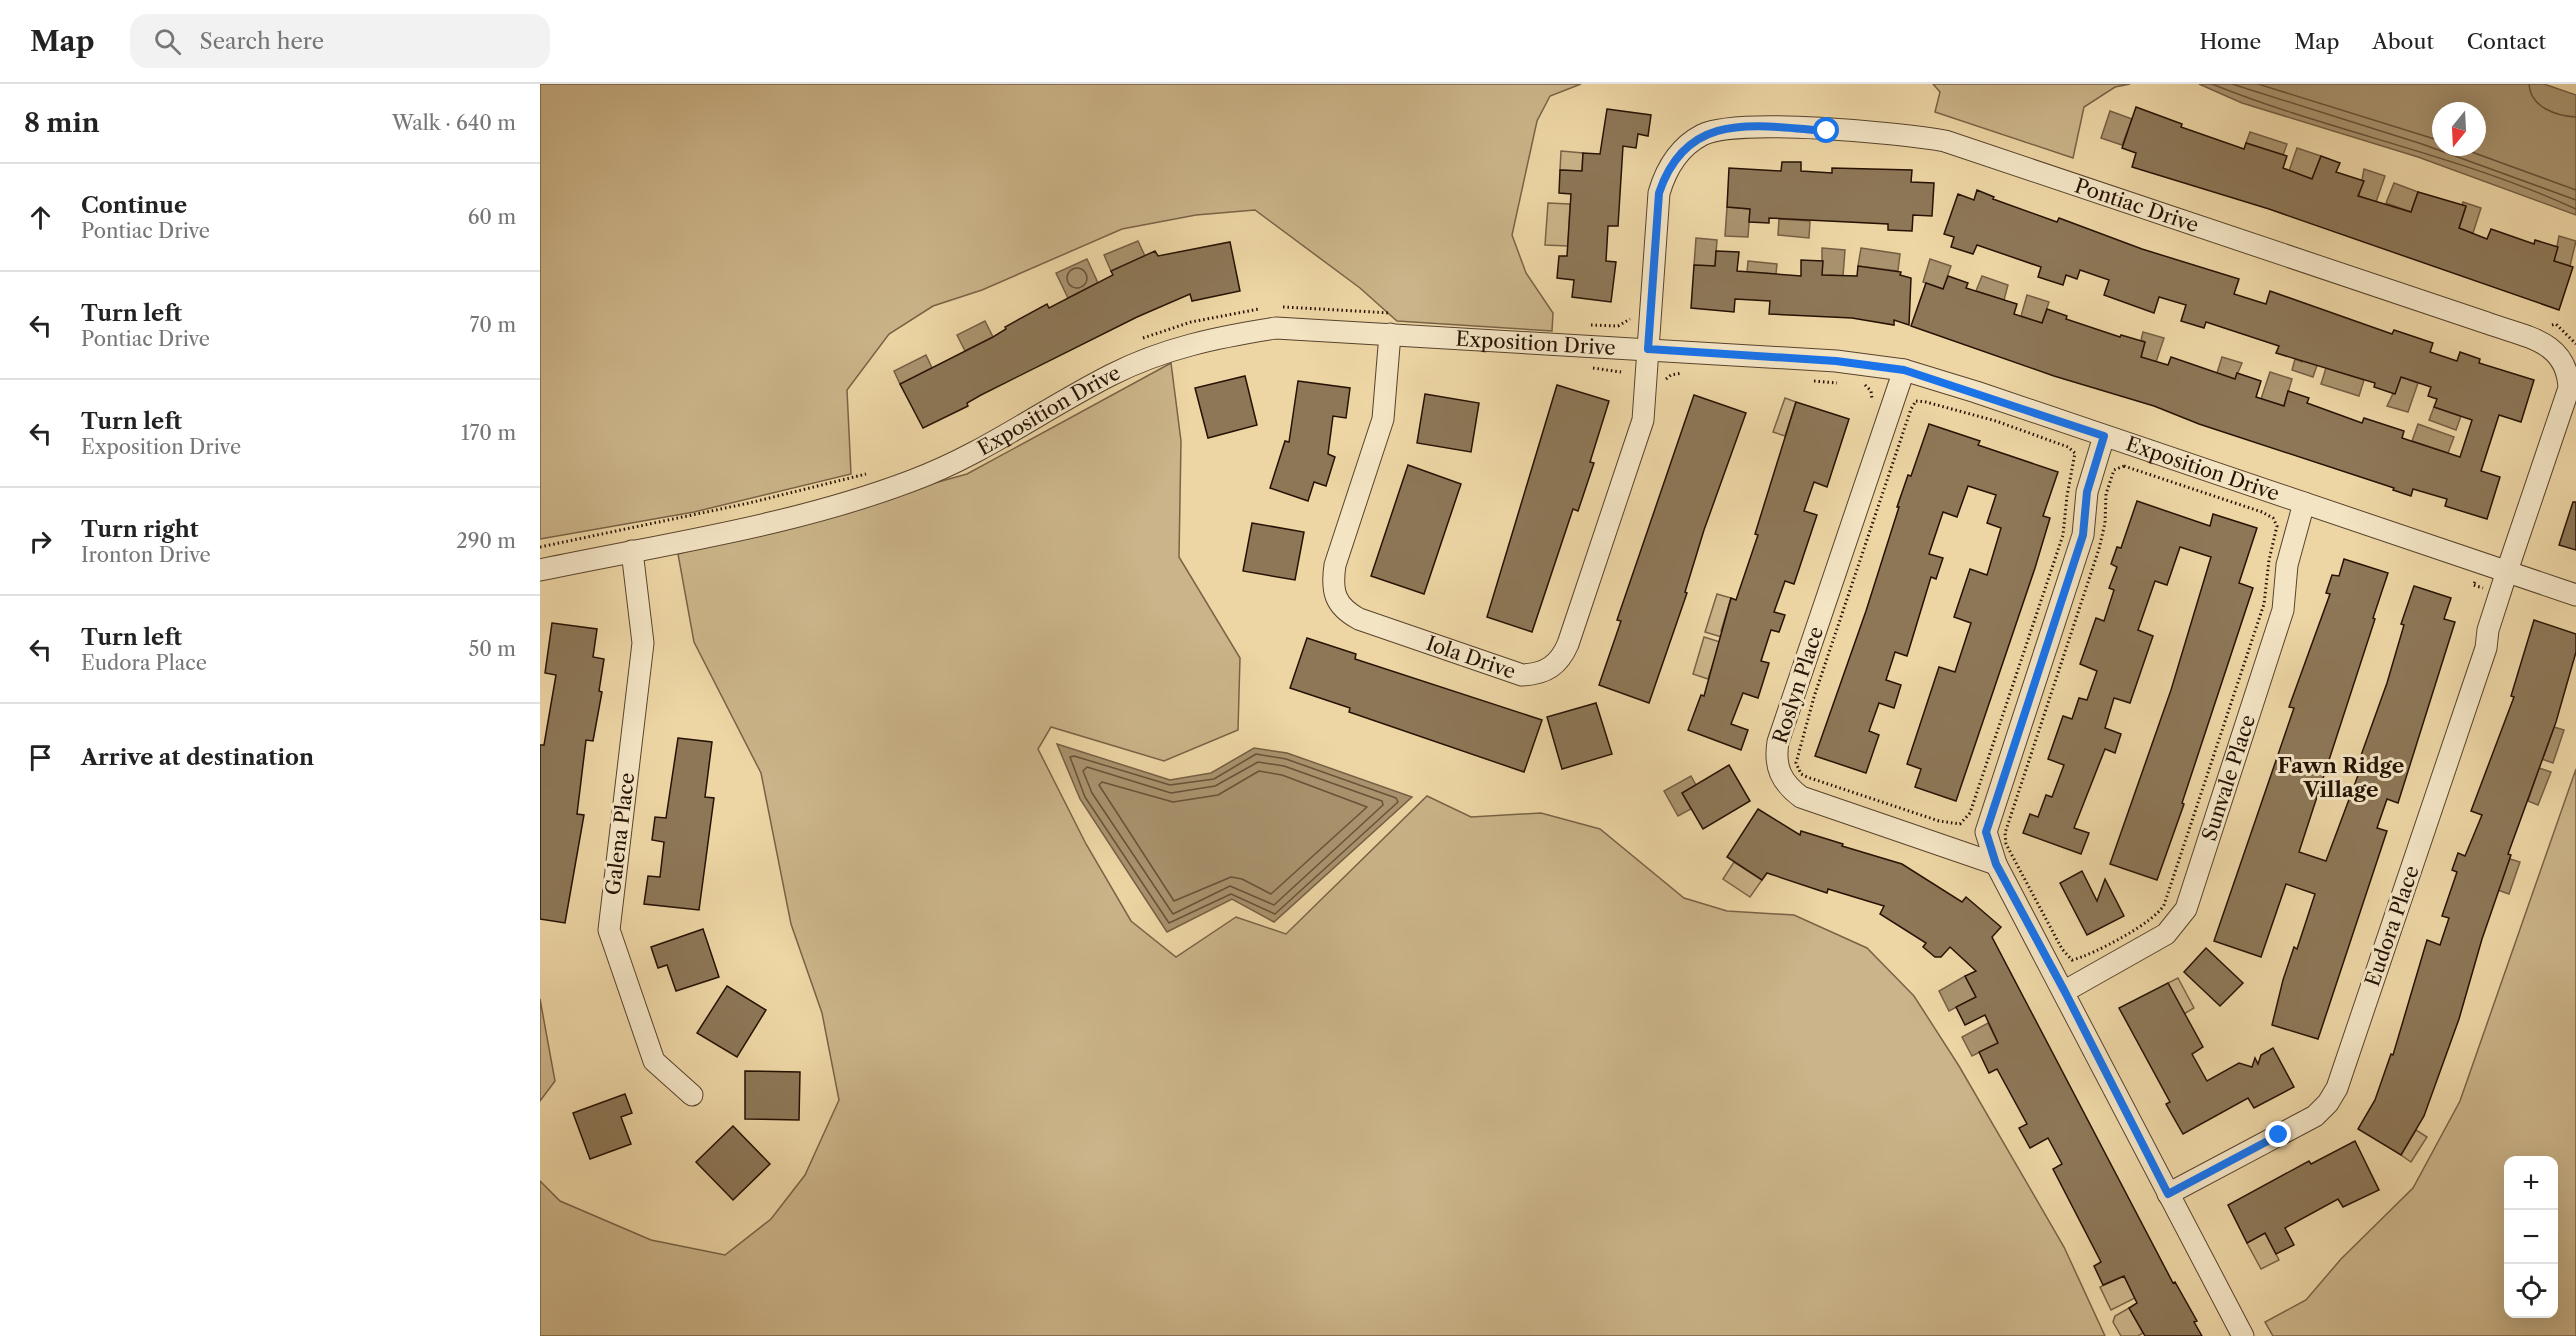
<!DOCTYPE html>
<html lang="en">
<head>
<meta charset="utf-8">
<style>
	:root { --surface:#fff; --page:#f2f2f2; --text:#222; --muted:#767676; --line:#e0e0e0 }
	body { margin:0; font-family:"Libre Caslon Text",serif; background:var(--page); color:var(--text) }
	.controls { position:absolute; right:18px; bottom:18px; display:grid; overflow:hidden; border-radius:12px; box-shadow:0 6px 24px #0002 }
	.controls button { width:54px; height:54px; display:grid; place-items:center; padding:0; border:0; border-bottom:2px solid var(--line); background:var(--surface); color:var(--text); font:30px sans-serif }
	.compass { position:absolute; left:1892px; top:18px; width:54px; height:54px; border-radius:50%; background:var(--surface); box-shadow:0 6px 24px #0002; rotate:198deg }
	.stop { position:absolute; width:18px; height:18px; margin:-14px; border:4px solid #1a73e8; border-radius:50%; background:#fff }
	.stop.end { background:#1a73e8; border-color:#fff; box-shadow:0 2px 6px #0008 }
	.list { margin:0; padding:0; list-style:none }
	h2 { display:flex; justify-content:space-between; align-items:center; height:78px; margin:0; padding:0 24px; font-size:26px }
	h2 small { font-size:20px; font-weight:400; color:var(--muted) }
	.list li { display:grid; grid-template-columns:39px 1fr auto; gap:18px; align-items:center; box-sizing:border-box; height:108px; padding:0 24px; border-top:2px solid var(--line) }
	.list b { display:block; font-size:22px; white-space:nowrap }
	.list p { margin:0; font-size:20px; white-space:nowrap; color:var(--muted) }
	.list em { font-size:20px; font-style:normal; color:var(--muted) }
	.icon { flex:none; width:33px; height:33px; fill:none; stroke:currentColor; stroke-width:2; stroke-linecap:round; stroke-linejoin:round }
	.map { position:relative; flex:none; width:2036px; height:1252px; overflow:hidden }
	header { display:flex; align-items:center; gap:36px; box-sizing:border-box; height:84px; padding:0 30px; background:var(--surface); border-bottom:2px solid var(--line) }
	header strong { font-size:28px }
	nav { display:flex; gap:33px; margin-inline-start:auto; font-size:21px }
	.search { width:420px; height:54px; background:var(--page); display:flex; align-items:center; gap:15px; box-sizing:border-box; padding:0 21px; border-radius:18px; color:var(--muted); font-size:22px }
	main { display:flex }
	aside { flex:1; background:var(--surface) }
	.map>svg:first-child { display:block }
</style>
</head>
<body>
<header>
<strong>Map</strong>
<div class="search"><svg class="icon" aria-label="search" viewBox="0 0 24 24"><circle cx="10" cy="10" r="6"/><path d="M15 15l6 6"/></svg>Search here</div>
<nav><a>Home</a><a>Map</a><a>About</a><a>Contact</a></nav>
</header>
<main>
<aside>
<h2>8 min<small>Walk · 640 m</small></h2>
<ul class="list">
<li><svg class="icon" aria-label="ahead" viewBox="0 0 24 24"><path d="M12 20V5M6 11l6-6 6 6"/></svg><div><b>Continue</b><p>Pontiac Drive</p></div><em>60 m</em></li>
<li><svg class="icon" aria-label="left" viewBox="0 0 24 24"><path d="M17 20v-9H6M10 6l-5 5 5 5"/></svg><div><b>Turn left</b><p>Pontiac Drive</p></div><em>70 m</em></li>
<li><svg class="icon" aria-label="left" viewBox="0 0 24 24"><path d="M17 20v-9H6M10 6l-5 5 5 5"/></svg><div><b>Turn left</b><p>Exposition Drive</p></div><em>170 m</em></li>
<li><svg class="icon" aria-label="right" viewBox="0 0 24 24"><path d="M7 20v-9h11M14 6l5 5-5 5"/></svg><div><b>Turn right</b><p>Ironton Drive</p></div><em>290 m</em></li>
<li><svg class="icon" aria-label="left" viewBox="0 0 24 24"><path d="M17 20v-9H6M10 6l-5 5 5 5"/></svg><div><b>Turn left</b><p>Eudora Place</p></div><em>50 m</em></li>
<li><svg class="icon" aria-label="arrive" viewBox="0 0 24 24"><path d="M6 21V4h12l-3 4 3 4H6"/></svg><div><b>Arrive at destination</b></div></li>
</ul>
</aside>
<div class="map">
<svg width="2036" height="1252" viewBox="0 0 2036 1252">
	<rect width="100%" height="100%" fill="#edd5a4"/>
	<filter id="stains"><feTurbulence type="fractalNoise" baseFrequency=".00333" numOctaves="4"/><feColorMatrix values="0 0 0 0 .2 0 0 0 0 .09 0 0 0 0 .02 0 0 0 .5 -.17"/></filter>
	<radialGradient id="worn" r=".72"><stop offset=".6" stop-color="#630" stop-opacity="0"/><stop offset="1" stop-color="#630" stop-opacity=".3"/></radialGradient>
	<g fill="#cbb489" stroke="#786346" stroke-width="1.5" fill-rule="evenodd">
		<path d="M0 0H1041L1010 12 997 37 972 151 986 189 1013 229 1012 247 857 237 820 204 715 126 656 131 582 145 442 206 393 222 349 250 307 306 311 390 154 428 0 455Z"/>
		<path d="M1393 0H1590L1575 3 1544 23 1533 74 1395 28 1400 8Z"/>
		<path d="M1021 67 1043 69 1042 87 1020 86Z"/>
		<path d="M1008 119 1030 120 1028 162 1005 161Z"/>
		<path d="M631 279 641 357 639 473 700 574 698 646 624 677 511 643 498 665 546 760 591 837 636 873 696 833 746 850 887 712 931 733 1001 729 1060 745 1144 814 1187 827 1254 831 1327 864 1374 912 1419 982 1524 1163 1565 1252H0V1097L20 1117 111 1156 185 1171 231 1135 265 1091 299 1016 282 929 251 840 221 689 154 558 138 470 427 390Z"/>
		<path d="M1245 314 1256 318 1245 352 1233 348Z"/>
		<path d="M1177 510 1191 514 1181 547 1187 549 1185 554 1165 548Z"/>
		<path d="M1164 553 1180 558 1168 595 1153 590Z"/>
		<path d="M2036 685V1252H1733L1725 1238 1766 1216 1801 1175 1873 1104 1920 1017ZM1968 1076H2014V1230H1968Z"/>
		<path d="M1194 778 1222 796 1210 813 1183 795Z"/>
		<path d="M1638 894 1654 924 1644 930 1628 899Z"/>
		<path d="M0 915 15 997 0 1017Z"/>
		<path d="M1876 1046 1887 1053 1871 1078 1861 1071Z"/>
		<path d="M1725 1149 1739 1176 1721 1185 1707 1159Z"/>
		<path d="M1584 1192 1595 1214 1571 1226 1560 1203Z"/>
		<path d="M1589 1224 1603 1249 1598 1252H1581L1573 1238 1575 1232Z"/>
	</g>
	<g fill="#a9936e" stroke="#755f44" stroke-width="1.5" fill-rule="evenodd">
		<path d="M1659 0H2004L2036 11V131L1878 73 1702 19ZM1901 27H1937V63H1901Z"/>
		<path d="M1570 27 1592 35 1582 61 1561 54Z"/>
		<path d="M1710 48 1747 60 1743 71 1706 59Z"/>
		<path d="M1757 64 1781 72 1772 95 1749 87Z"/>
		<path d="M1824 85 1845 92 1836 118 1819 112Z"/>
		<path d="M1854 99 1878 108 1871 128 1846 119Z"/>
		<path d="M1923 118 1941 124 1933 149 1919 144 1926 123 1922 121Z"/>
		<path d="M1187 123 1210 125 1208 153 1185 152Z"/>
		<path d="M1239 135 1270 137 1269 154 1238 151Z"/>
		<path d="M2019 152 2036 157 2030 182 2014 177Z"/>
		<path d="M1156 154 1177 156 1175 182 1154 181Z"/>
		<path d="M598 157 605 172 571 187 564 171Z"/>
		<path d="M1282 164 1305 166 1303 192 1282 191Z"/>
		<path d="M1321 164 1360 170 1358 187 1318 182Z"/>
		<path d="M547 175 558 199 528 214 516 189Z"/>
		<path d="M1390 175 1411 182 1403 205 1383 198Z"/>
		<path d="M1208 177 1237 180 1236 190 1207 188Z"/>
		<path d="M1442 192 1468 201 1464 216 1436 207Z"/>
		<path d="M1487 211 1509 218 1502 239 1481 232Z"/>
		<path d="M445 237 453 253 425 267 417 251Z"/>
		<path d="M1603 248 1624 254 1616 278 1601 273 1605 258 1601 256Z"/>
		<path d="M1767 262 1782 267 1773 293 1752 286 1755 275 1762 278Z"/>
		<path d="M386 271 392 284 360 300 354 287Z"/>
		<path d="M1682 273 1702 279 1694 298 1676 292Z"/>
		<path d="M1786 284 1824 296 1819 312 1781 300Z"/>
		<path d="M1730 288 1752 295 1744 322 1721 315Z"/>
		<path d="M1861 293 1878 299 1868 328 1847 322Z"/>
		<path d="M1894 323 1921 332 1916 346 1889 336Z"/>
		<path d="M1878 340 1914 353 1908 369 1872 357Z"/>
		<path d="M2014 643 2024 646 2013 679 1999 674 2004 672Z"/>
		<path d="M517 660 630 696 671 689 714 664 747 669 872 713 734 838 692 815 627 848 540 715Z"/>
		<path d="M1999 684 2011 688 1998 721 1988 717Z"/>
		<path d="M1151 692 1156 701 1142 709 1151 725 1138 732 1124 707Z"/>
		<path d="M1970 775 1980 778 1969 810 1955 805Z"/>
		<path d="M1425 892 1436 913 1409 927 1399 907Z"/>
		<path d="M1448 939 1458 959 1432 972 1422 953Z"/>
	</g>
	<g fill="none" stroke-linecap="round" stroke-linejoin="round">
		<g stroke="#685239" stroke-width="1.5">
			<path d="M1672 0C1791 48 1919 71 2036 125"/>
			<path d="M1692 0 1882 60 2036 116"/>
			<path d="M1718 0 1901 57"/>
			<path d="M1989 0C1990 23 2016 32 2036 33"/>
			<path d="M1918 63 2036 106"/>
			<circle cx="537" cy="194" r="10"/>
			<path d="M716 670 746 675 856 714 858 718 735 830 691 810 629 839 545 713 530 673 534 672 630 701 674 695Z"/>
			<path d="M718 678 744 682 842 717 843 721 734 821 690 802 633 830 552 709 543 687 547 683 631 709 675 702Z"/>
			<path d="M719 687 742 691 827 723 731 810 702 795 691 793 634 817 559 701 562 698 633 718 678 711Z"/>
		</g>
	</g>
	<g fill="#8d7757" stroke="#261204" stroke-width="1.5">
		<path d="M1596 23 1642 40 1641 43 1704 65 1706 59 1747 72 1743 84 1772 95 1781 72 1800 79 1796 88 1824 97 1818 112 1871 128 1878 108 1926 122 1919 144 1947 155 1951 145 1994 160 1995 156 2018 163 2014 177 2033 183 2019 226 1729 125 1592 83 1596 69 1582 64Z"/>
		<path d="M1067 25 1111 31 1108 52 1098 50 1096 64 1083 62 1078 142H1068L1066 177 1076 178 1071 218 1032 213 1034 196 1017 194 1019 172H1027L1031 110 1019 109 1020 86 1042 87 1043 69 1060 70Z"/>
		<path d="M1242 78H1261V87L1292 89V84L1372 86 1371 98 1394 99 1392 132 1373 131 1372 147 1348 146V140L1229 134V139L1209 138 1210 125 1187 123 1189 84 1241 87Z"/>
		<path d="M1437 106 1454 113 1453 115 1517 138 1519 134 1602 165 1699 195 1694 210 1726 220 1730 207 1852 250 1854 246 1893 259 1890 268 1917 277 1920 268 1940 275 1939 279 1994 296 1981 338 1959 331 1941 387 1960 393 1947 435 1905 422 1907 415 1873 405 1871 412 1853 406 1854 404 1659 340 1614 322 1514 292 1371 242 1386 199 1403 205 1408 192 1428 199 1426 204 1477 220 1474 230 1502 239 1507 225 1527 232 1526 235 1580 253 1581 251 1605 258 1601 273 1628 281 1631 273 1695 295 1697 289 1721 297 1716 313 1744 322 1748 307 1769 314 1767 319 1822 339 1824 334 1864 347 1862 354 1920 373 1932 336 1894 323 1897 315 1888 312 1891 303 1861 293 1855 310 1834 303 1835 299 1736 269 1739 262 1666 238 1664 244 1641 237 1646 221 1619 213 1614 229 1564 211 1569 196 1540 186 1537 195 1526 191 1523 201 1498 193 1501 183 1437 161 1433 170 1411 163 1414 153 1404 150 1418 110 1434 116Z"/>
		<path d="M690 158 700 207 652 217 650 210 597 233 441 311 427 319 428 322 383 344 360 300 453 253 466 245 465 243 507 220 509 224 573 191 571 187 615 167 618 172Z"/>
		<path d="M1176 167 1199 168 1197 187 1261 192V176L1283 177 1282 191 1317 192 1318 182 1361 188 1360 191 1371 194 1369 241 1354 236V241L1312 234 1229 230 1230 217 1195 215 1194 228 1151 224 1154 181 1175 182Z"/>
		<path d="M705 292 717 341 668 354 655 304Z"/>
		<path d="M758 297 810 304 806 334 793 332 788 370 795 373 786 402 774 398 768 417 730 404 745 357 749 358Z"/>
		<path d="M1017 301 1069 317 1050 378 1054 379 1038 427 1033 425 992 548 947 533Z"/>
		<path d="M885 310 939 319 931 368 877 359Z"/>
		<path d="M1154 311 1206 329 1164 446 1145 508 1147 509 1109 619 1059 601 1081 537 1077 536Z"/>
		<path d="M1256 318 1309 335 1287 403 1274 398 1264 427 1277 431 1254 500 1245 497 1234 528 1245 531 1239 548 1231 546 1221 577 1229 579 1218 614 1203 609 1191 640 1208 646 1201 666 1148 646 1161 611 1164 612 1191 514 1196 516 1218 451 1215 450Z"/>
		<path d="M1389 340 1440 357 1438 361 1518 388 1503 432 1510 434 1495 484 1416 717 1375 703 1381 685 1367 680 1399 583 1415 588 1431 539 1414 533 1430 485 1447 491 1461 444 1447 439 1456 411 1428 402 1417 433 1403 428 1389 470 1403 474 1396 495 1391 493 1367 572 1355 568 1346 596 1361 601 1354 624 1339 619 1329 647 1339 651 1326 689 1275 672 1326 527 1359 423H1357L1368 391 1371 392Z"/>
		<path d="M868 381 921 400 884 510 831 492Z"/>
		<path d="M1597 417 1670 442 1673 430 1717 444 1699 499 1713 504 1642 719 1644 720 1617 796 1570 780 1631 606 1671 473 1640 463 1627 501 1615 497 1598 546 1613 552 1590 619 1574 614 1565 644 1581 650 1575 669 1565 665 1534 744 1549 749 1541 770 1483 749 1490 730 1498 733 1506 711 1512 713 1524 681 1508 675 1523 632 1532 635 1539 614 1547 616 1557 587 1540 580 1556 534 1564 537 1574 506 1569 504 1577 483 1571 480 1577 463 1581 464Z"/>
		<path d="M2033 418H2036V466L2019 461Z"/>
		<path d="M712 439 764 448 755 496 703 487Z"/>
		<path d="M1804 475 1848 489 1833 534 1835 535 1759 768 1786 777 1823 678 1819 677 1847 599 1864 541 1861 540 1874 502 1911 514 1904 535 1915 538 1858 719 1847 715 1837 744 1847 747 1778 955 1732 941 1743 896 1754 863 1757 865 1775 810 1746 800 1721 873 1674 857 1754 624 1749 623 1790 510 1786 509 1792 491 1799 492Z"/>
		<path d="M1994 536 2036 550V568L2016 638 1968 770 1971 771 1942 855 1919 935 1884 1032 1861 1071 1818 1045 1835 1016 1851 970 1853 971 1887 856 1900 861 1909 834 1902 832 1917 788 1912 786 1918 769 1925 772 1942 731 1931 727 1974 613 1971 612Z"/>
		<path d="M12 539 57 545 53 573 64 575 59 607 62 608 53 657 46 656 37 730 44 731 25 839 0 835V661H4L16 591 5 589Z"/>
		<path d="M767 554 816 570 815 575 1002 636 984 688 809 628 810 624 750 604Z"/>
		<path d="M1056 619 1072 670 1022 685 1007 633Z"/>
		<path d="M138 654 172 658 165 713 174 714 159 826 104 820 108 792 120 793 124 758 112 756 115 733 126 734Z"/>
		<path d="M1189 681 1210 717 1163 745 1142 709Z"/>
		<path d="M1218 725 1260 751 1261 747 1303 760 1302 762 1362 780 1422 818 1426 813 1461 843 1452 853 1633 1199 1635 1198 1657 1237 1654 1238 1662 1252H1605L1589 1224 1597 1219 1584 1192 1563 1201 1554 1182 1561 1178 1513 1085 1522 1080 1508 1054 1490 1064 1479 1044 1487 1040 1457 985 1449 989 1439 968 1458 959 1445 931 1425 941 1416 923 1436 913 1425 892 1436 887 1410 863 1401 873H1395L1383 863 1386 859 1340 830 1344 822 1288 805 1287 809 1227 789 1222 796 1187 773Z"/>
		<path d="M1542 787 1557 817 1565 795 1584 832 1547 851 1520 799Z"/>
		<path d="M163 845 179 893 136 907 127 881 118 884 111 863Z"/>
		<path d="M1666 864 1703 899 1680 922 1644 888Z"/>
		<path d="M1628 899 1663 963 1652 970 1667 997 1699 979 1712 983 1715 974 1718 980 1721 971 1733 964 1754 1003 1714 1024 1708 1014 1643 1050 1626 1020 1630 1018 1579 924Z"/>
		<path d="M187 902 226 926 197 973 157 949Z"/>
		<path d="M205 987 260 988 259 1036 205 1035Z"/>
		<path d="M85 1010 92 1029 81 1033 91 1060 50 1075 33 1029Z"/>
		<path d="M193 1042 230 1080 193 1116 156 1078Z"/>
		<path d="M1815 1057 1839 1106 1803 1123 1798 1115 1745 1144 1754 1161 1736 1170 1725 1149 1707 1159 1688 1121 1769 1077 1771 1080Z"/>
	</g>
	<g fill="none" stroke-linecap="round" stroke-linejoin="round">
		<defs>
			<g id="street">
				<path id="s1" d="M850 250 843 335 795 481C791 508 795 522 819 535L982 591C1006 590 1019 581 1028 560L1103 336 1119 109C1126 85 1139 63 1162 51 1197 33 1361 49 1405 57L1947 239C1985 253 2027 256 2029 304L1967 487 1948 546 1946 564 1797 1004 1788 1019 1775 1032 1628 1110"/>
				<path d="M1364 286 1238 658C1234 683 1241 698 1261 713L1456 780"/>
				<path d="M1564 352 1547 408 1543 451 1446 748 1456 780 1703 1252"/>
				<path d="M92 467 103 559 69 846 114 977 152 1011"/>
				<path id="s2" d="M0 486C124 460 252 442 371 397 444 370 502 326 571 291 624 264 678 253 736 244L1296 277 1364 286 1436 308 2036 511"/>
				<path id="s3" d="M1525 907 1626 850 1646 825 1743 526 1747 481 1764 419"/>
			</g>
		</defs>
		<use href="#street" stroke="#58432c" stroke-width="23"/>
		<g stroke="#261204" stroke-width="3" stroke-dasharray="1.5 3" stroke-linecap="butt">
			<path d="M743 223 850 229"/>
			<path d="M1051 241 1078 242 1090 235"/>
			<path d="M2012 241 2016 240 2036 260"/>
			<path d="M603 254 651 238 719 225"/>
			<path d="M1053 284 1081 288"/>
			<path d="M1126 295 1131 291 1142 289"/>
			<path d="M1274 297 1297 299"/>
			<path d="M1325 301 1331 307 1332 315"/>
			<path d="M1376 317 1386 318 1456 337 1528 363 1535 369 1527 412 1523 451 1430 729 1420 740 1399 737 1267 693 1261 690 1256 679 1274 613 1371 325Z"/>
			<path d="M1584 382 1722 428 1733 434 1737 442 1729 476 1724 520 1624 821C1614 839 1553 871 1532 876L1522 865 1466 760 1465 749 1559 465 1565 439 1566 410 1574 386Z"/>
			<path d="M0 463 209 419 326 390"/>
			<path d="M1935 498 1933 501 1943 504"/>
		</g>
		<use href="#street" stroke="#f3e4c4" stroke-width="21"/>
	</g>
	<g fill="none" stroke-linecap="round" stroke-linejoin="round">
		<path stroke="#1a73e8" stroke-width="8" d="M1287 47C1217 42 1147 25 1119 109L1108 265 1296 277 1364 286 1564 352 1547 408 1543 451 1446 748 1456 780 1525 908 1628 1110 1739 1051"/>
	</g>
	<g text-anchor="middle" stroke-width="6" stroke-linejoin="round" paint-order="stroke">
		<g font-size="20" fill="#261204" stroke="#f3e4c4">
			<text dy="7" stroke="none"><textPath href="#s1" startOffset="1520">Pontiac Drive</textPath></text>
			<text dy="7" stroke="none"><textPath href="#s2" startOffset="1041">Exposition Drive</textPath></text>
			<text dy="7" stroke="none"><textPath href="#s2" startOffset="537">Exposition Drive</textPath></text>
			<text dy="7" stroke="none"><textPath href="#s2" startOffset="1725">Exposition Drive</textPath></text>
			<text dy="7" stroke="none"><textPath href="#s1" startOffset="422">Iola Drive</textPath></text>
			<text transform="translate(1258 601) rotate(-72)" y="7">Roslyn Place</text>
			<text dy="7" stroke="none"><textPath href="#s3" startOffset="286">Sunvale Place</textPath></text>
			<text transform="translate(80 750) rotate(-83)" y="7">Galena Place</text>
			<text transform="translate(1852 842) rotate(-71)" y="7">Eudora Place</text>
		</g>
		<g font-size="21" font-weight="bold" fill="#261204" stroke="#f3e4c4">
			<text x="1801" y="689">Fawn Ridge<tspan x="1801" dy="24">Village</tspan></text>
		</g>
	</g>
	<rect width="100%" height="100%" filter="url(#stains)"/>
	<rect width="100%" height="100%" fill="url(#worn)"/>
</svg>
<div class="controls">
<button>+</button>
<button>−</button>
<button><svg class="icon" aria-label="locate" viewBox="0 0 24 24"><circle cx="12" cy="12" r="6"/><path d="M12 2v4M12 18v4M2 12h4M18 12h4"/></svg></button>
</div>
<svg class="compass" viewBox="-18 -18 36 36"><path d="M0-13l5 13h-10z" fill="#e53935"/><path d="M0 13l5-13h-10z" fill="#767676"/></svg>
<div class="stop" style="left:1287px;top:47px"></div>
<div class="stop end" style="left:1739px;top:1051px"></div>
</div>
</main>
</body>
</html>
